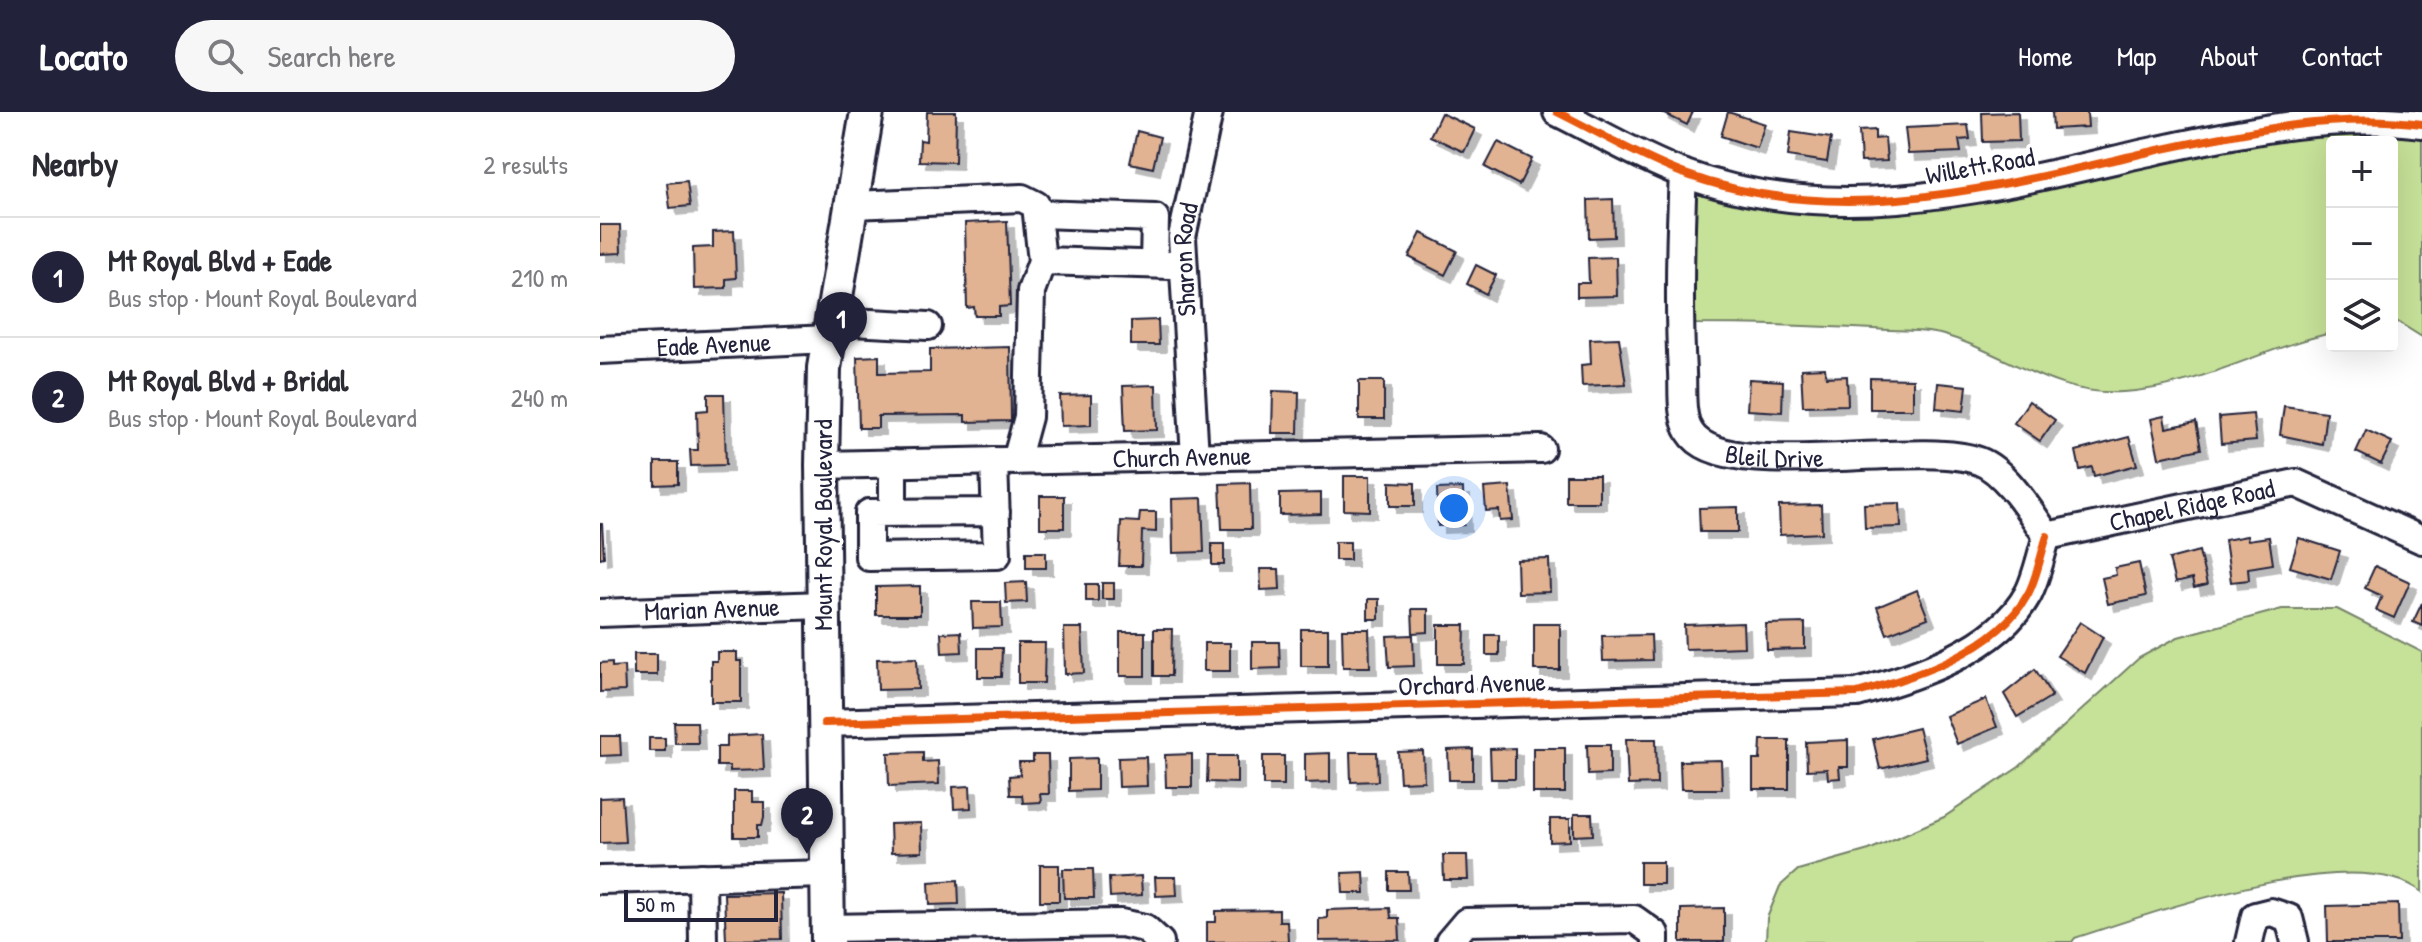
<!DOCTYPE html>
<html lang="en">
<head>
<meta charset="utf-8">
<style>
	:root { --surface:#fff; --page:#f7f7f7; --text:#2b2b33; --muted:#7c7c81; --line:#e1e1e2; --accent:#22223b }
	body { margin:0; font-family:"Patrick Hand",sans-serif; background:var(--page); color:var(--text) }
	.controls { position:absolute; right:24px; top:24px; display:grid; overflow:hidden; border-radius:8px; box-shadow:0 8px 32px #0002 }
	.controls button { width:72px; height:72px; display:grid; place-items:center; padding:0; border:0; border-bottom:2px solid var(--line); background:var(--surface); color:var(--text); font:40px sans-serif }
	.scale { position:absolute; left:24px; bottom:20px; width:154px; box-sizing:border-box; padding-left:8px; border:4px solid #22223b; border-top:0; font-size:22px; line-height:28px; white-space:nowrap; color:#22223b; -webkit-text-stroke:6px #fff; paint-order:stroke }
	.you { position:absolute; left:854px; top:396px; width:28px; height:28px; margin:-20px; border:6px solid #fff; border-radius:50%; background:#1a73e8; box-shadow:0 0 0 12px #1a73e833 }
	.badge { display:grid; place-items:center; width:52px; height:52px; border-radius:50%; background:var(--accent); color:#fff; font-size:26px; font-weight:700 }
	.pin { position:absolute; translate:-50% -66px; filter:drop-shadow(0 2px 4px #0008) }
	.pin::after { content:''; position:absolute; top:42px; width:28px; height:24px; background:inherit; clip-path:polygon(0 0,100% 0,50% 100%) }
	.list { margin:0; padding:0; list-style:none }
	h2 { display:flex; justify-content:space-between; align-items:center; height:104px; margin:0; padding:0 32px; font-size:34px }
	h2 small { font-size:26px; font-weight:400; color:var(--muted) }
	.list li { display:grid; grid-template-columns:52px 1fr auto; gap:24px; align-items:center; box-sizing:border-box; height:120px; padding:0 32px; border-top:2px solid var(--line) }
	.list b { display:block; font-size:30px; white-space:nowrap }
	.list p { margin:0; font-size:26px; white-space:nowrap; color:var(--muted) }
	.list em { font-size:26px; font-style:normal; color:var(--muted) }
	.icon { flex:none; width:44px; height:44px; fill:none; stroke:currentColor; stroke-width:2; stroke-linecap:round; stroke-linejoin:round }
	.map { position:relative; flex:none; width:1822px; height:830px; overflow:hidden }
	header { display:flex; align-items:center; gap:48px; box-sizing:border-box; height:112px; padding:0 40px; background:var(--accent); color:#fff }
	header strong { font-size:38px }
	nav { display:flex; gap:44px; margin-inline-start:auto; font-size:28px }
	.search { width:560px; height:72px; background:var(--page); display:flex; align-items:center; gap:20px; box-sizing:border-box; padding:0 28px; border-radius:44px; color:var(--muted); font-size:30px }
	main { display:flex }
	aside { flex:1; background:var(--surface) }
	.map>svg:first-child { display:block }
</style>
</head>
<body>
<header>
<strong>Locato</strong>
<div class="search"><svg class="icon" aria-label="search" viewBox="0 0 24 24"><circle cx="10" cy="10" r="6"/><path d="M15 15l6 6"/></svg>Search here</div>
<nav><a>Home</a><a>Map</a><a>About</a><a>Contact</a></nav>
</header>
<main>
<aside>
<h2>Nearby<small>2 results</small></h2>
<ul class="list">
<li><span class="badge">1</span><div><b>Mt Royal Blvd + Eade</b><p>Bus stop · Mount Royal Boulevard</p></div><em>210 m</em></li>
<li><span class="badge">2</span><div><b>Mt Royal Blvd + Bridal</b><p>Bus stop · Mount Royal Boulevard</p></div><em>240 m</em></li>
</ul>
</aside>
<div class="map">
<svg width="1822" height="830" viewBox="0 0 1822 830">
	<defs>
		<filter id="shadow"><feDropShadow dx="7" dy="7" stdDeviation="0" flood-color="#0004"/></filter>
	</defs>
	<rect width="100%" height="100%" fill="#fff"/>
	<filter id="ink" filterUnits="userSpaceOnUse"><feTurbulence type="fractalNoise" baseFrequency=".0125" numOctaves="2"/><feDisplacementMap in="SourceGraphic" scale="16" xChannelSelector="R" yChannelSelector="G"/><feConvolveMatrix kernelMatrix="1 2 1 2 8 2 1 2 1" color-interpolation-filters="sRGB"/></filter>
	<g filter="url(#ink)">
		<g fill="#c6e198" stroke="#74826a" stroke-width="2">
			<path d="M1822 12V225L1798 210 1792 211V30H1732V221C1661 236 1597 276 1523 280 1453 285 1404 239 1340 222 1319 217 1294 219 1273 217 1208 213 1144 212 1079 212L1083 61 1265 89 1632 22Z"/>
			<path d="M1682 497H1737L1822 540V780C1756 727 1550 802 1475 826L1472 830H1166L1167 806 1180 774 1198 758 1269 738 1344 705 1419 655 1539 546 1578 525Z"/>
		</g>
		<g fill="#e1b392" stroke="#22223b" stroke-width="2" filter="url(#shadow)">
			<path d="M327 0H356L355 50 319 49 320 28 326 29Z"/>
			<path d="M1061 0H1093L1087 13Z"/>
			<path d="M1128 0 1165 12 1157 36 1121 24Z"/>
			<path d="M1418 0 1419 29 1383 30 1382 1Z"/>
			<path d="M1452 0H1487L1488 15 1453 17Z"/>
			<path d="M841 1 875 17 864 40 830 24Z"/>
			<path d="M1368 13 1370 27 1359 28 1361 40 1308 42 1305 16Z"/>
			<path d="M1275 18V27L1285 26 1287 49 1261 50 1259 19Z"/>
			<path d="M537 19 560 25 553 56 530 51Z"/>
			<path d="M1191 20 1231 26 1227 50 1188 44Z"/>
			<path d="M898 30 932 47 919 73 885 55Z"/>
			<path d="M87 69 90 94 70 96 67 71Z"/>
			<path d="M1013 87 1014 125 989 126 988 88Z"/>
			<path d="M407 109 410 194 399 195V204H375L374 195 367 196 365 111Z"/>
			<path d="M0 113H20L21 141 0 142Z"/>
			<path d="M134 119 136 166 126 167V176L94 177 93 136 113 135V120Z"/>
			<path d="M821 121 857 139 845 163 809 145Z"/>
			<path d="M1016 145 1017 184 977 185V171H989L988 146Z"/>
			<path d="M876 153 896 163 886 182 867 172Z"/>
			<path d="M558 208 559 233H531V209Z"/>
			<path d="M1019 226 1026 272 982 274 981 253 991 252 990 227Z"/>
			<path d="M410 235 411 309 365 310V303L278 304V316H259L257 245 279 244V261L330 260V237Z"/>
			<path d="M1225 256 1226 265 1247 264 1248 293 1203 294 1201 257Z"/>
			<path d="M1270 266 1313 267V297H1270Z"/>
			<path d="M1149 267 1183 269 1182 300 1147 298Z"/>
			<rect x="759" y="269" width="25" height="38"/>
			<path d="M1338 271 1367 274 1364 299 1336 296Z"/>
			<path d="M556 273 557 318 525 319 523 274Z"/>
			<path d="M673 279 699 280 698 321H672Z"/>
			<path d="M108 282H124L126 353 91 354 90 338H98L97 299 108 298Z"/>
			<path d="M491 283V313L461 314 460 284Z"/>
			<path d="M1429 289 1455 308 1440 329 1414 311Z"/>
			<path d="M1684 294 1726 300 1722 332 1680 323Z"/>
			<path d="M1653 302 1656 329 1621 332 1619 305Z"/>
			<path d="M1564 304 1566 316 1596 310 1601 337 1559 346 1551 307Z"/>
			<path d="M1766 318 1792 330 1781 352 1756 340Z"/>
			<path d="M1529 325 1537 353 1494 364 1492 355 1480 358 1476 339Z"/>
			<path d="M55 350H78V372L55 373Z"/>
			<rect x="966" y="363" width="33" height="27"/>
			<path d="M744 364H770V399L744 398Z"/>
			<path d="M790 370 815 371V394H790Z"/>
			<path d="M650 371 651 417H622L620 372Z"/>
			<path d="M910 374 913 408 900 409 899 398 886 399 884 376Z"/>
			<path d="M863 376 864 413 838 414 837 377Z"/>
			<path d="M721 381V402L680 403V382Z"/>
			<rect x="440" y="384" width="24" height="32"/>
			<path d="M602 386 604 440 573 441 572 387Z"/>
			<path d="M1300 391 1301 415 1265 416 1264 392Z"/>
			<path d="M1221 393 1222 421 1180 423 1179 394Z"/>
			<path d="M1138 395V420H1100L1099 396Z"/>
			<path d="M540 400H556V420L542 419 541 454H519L521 409 539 410Z"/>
			<path d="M0 412H2L4 445 0 446Z"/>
			<path d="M1647 424 1648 428 1669 425 1673 452 1648 456 1649 468 1631 470 1625 428Z"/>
			<path d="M1699 426 1740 439 1731 467 1690 455Z"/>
			<rect x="735" y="430" width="15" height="18"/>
			<rect x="612" y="432" width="12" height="21"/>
			<path d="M1599 439 1607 473 1594 476 1592 467 1575 471 1569 447Z"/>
			<rect x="426" y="440" width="20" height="16"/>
			<path d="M949 447 950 480 918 481 917 448Z"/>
			<path d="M1539 451 1546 484 1508 492 1502 466 1516 463 1515 456Z"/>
			<path d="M1775 454 1810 470 1794 506 1776 498 1782 484 1765 476Z"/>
			<path d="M660 457H679L680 477 661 478Z"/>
			<path d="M426 470 427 490 406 491 405 471Z"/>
			<rect x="502" y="471" width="12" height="16"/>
			<rect x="486" y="472" width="12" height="17"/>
			<path d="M320 474V503H276V475Z"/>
			<path d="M1317 478 1328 506 1287 522 1277 495Z"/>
			<rect x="768" y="487" width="11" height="20"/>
			<path d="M372 490H401L402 515 373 516Z"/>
			<path d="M1822 491V514L1813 510Z"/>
			<path d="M812 497H828V520L813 521Z"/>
			<path d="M1480 510 1503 525 1485 561 1457 544Z"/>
			<path d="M1143 511 1144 535 1085 537 1084 513Z"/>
			<path d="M1205 511V537L1167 538 1166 512Z"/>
			<rect x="934" y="512" width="26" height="46"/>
			<path d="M838 513H865L864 552H838Z"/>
			<path d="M464 516H482L484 561 465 562Z"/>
			<path d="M554 517H572L571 564H554Z"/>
			<rect x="701" y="517" width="27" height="37"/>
			<path d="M742 517H769L770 555H743Z"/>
			<path d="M361 520 362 540 342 541 341 521Z"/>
			<rect x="520" y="520" width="25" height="44"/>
			<path d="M813 523 814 554 789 555 787 524Z"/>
			<rect x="886" y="523" width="13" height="20"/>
			<path d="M1051 523 1052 548 1003 549 1002 524Z"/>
			<path d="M652 530H679L680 556 652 557Z"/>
			<path d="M418 531H445L444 571H418Z"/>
			<rect x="604" y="531" width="26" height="28"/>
			<path d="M378 536H402L401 565H378Z"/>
			<path d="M117 540H137V549H141V590H111V549H117Z"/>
			<rect x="34" y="542" width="23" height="21"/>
			<path d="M317 546 318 577 278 578 277 547Z"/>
			<path d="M12 550V555L24 554 25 579 0 580V551Z"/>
			<path d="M1435 557 1452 584 1417 605 1404 582Z"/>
			<path d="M1386 587 1397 615 1357 632 1346 604Z"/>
			<path d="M74 610H97L98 631H75Z"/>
			<path d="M1318 616 1326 646 1280 657 1273 627Z"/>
			<path d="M162 622 164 658 130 659V654H117V635H127V624Z"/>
			<path d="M0 624H20L21 643 0 644Z"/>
			<rect x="49" y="626" width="16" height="13"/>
			<path d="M1026 627H1056L1057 672 1028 673Z"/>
			<path d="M1161 628H1189V677H1153V648H1160Z"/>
			<path d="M1248 628V655H1239L1240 666 1228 667 1227 657 1207 658 1206 630Z"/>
			<path d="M987 633H1010V662L988 663Z"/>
			<path d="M915 636V667H891L890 637Z"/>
			<rect x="933" y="636" width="32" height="45"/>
			<path d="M873 637V668H849L848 638Z"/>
			<path d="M823 639 824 669 800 670 798 640Z"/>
			<path d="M323 640V650L338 649 339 672 289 674 288 641Z"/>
			<path d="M750 640H777L778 669 751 670Z"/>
			<path d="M730 641V670L705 671V642Z"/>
			<path d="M592 642V675H566L565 643Z"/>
			<path d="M433 643H448L449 682H440L441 690 423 691 422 683H410L409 664 420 663 419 650H433Z"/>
			<path d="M608 644H637V671L607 670Z"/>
			<rect x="663" y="644" width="21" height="29"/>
			<path d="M546 645 547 674 519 675 518 646Z"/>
			<path d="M497 646V678L469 679V647Z"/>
			<path d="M1121 648 1122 677H1081L1080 649Z"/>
			<path d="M370 674 371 696 354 697 353 675Z"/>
			<path d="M134 679H152V690H164V705L162 713H158V725H134Z"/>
			<path d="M22 685 25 730 0 731V686Z"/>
			<path d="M974 702H992L993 723 974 724Z"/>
			<path d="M950 707H970V729L950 730Z"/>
			<path d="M321 711 322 740 291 741 290 712Z"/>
			<path d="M843 743H867L868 768H844Z"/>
			<rect x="1040" y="750" width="23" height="22"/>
			<rect x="440" y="753" width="19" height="36"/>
			<path d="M463 757H493L494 786H464Z"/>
			<path d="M764 760 765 781H743L742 761Z"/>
			<path d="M789 760H808L809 778H789Z"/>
			<path d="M541 764 542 783 510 785 509 766Z"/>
			<path d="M555 765H576L577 783 556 784Z"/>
			<path d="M358 768 359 792 330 793 329 770Z"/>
			<path d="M181 781 182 827 126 828 124 782Z"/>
			<path d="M1798 792 1799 830H1728L1727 794Z"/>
			<path d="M790 796 791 806H799L800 828 719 829V807L727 806V798Z"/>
			<path d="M1124 796V830H1081V797Z"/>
			<path d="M679 798V809H687L688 829 607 830V810H616V799Z"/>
		</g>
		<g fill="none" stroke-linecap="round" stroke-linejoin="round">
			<defs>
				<g id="minor">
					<path d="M957 0C998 20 1039 45 1082 61 1241 120 1401 73 1558 38 1643 20 1735 0 1822 12"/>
					<path id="s1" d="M1083 61C1080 128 1078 193 1082 260 1083 279 1080 304 1090 320 1122 373 1317 326 1379 349 1406 359 1431 401 1447 424"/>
					<path d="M253 93 422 86 436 93 442 149 431 179 428 305 416 349"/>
					<path d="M439 102 555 106 554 152"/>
					<path d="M442 149 571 153"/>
					<path d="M232 209 328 214"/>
					<path id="s2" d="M0 238 228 227"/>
					<path id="s3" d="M595 345 582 125 609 0"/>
					<path d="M394 349 397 443 269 445V401L396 400"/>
					<path d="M293 351V400"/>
					<path id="s4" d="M222 353 941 337"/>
					<path id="s5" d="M1447 424 1696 371 1822 428"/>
					<path id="s6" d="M0 501 223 493"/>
					<path d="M224 611 1257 581C1314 565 1397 539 1428 482 1437 465 1441 442 1447 424"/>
					<path d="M102 765 103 830"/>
					<path d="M0 768 227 762"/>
					<path d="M227 816 521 811 545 816 560 830"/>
					<path d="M849 830 866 810 1034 807 1055 822V830"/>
					<path d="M1649 830 1655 804 1671 800 1689 806 1695 830"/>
				</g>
				<path id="major" d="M228 830 222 353 224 256 267 0"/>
			</defs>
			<use href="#minor" stroke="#22223b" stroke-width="32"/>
			<use href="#major" stroke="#22223b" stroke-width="38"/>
			<use href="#minor" stroke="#fff" stroke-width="26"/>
			<use href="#major" stroke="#fff" stroke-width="32"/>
			<defs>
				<g id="cycleway">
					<path d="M957 0C998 20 1039 45 1082 61 1241 120 1401 73 1558 38 1643 20 1735 0 1822 12"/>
					<path d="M224 611 1257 581C1314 565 1397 539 1428 482 1437 465 1441 442 1447 424"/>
				</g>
			</defs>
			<use href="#cycleway" stroke="#fff" stroke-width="13"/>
			<use href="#cycleway" stroke="#e8590c" stroke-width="8"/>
		</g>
	</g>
	<g text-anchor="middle" stroke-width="7" stroke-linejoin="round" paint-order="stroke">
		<g font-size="26" fill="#22223b" stroke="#fff">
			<text transform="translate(1380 54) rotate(-10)" y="9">Willett Road</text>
			<text dy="9" stroke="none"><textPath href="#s3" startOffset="198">Sharon Road</textPath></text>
			<text dy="9" stroke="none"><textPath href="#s2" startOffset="114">Eade Avenue</textPath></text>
			<text dy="9" stroke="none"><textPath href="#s1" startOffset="352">Bleil Drive</textPath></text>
			<text dy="9" stroke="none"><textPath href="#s4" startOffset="360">Church Avenue</textPath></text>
			<text dy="9" stroke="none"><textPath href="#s5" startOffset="148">Chapel Ridge Road</textPath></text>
			<text transform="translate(223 413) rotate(-90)" y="9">Mount Royal Boulevard</text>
			<text dy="9" stroke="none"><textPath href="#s6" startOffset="112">Marian Avenue</textPath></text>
			<text transform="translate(872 572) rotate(-2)" y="9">Orchard Avenue</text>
		</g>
	</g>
</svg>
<div class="controls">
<button>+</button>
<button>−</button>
<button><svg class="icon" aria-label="layers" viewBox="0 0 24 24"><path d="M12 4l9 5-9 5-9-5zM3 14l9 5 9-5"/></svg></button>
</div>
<div class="scale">50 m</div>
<div class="you"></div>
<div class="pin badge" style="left:241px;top:246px">1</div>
<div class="pin badge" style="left:207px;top:742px">2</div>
</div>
</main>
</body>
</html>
